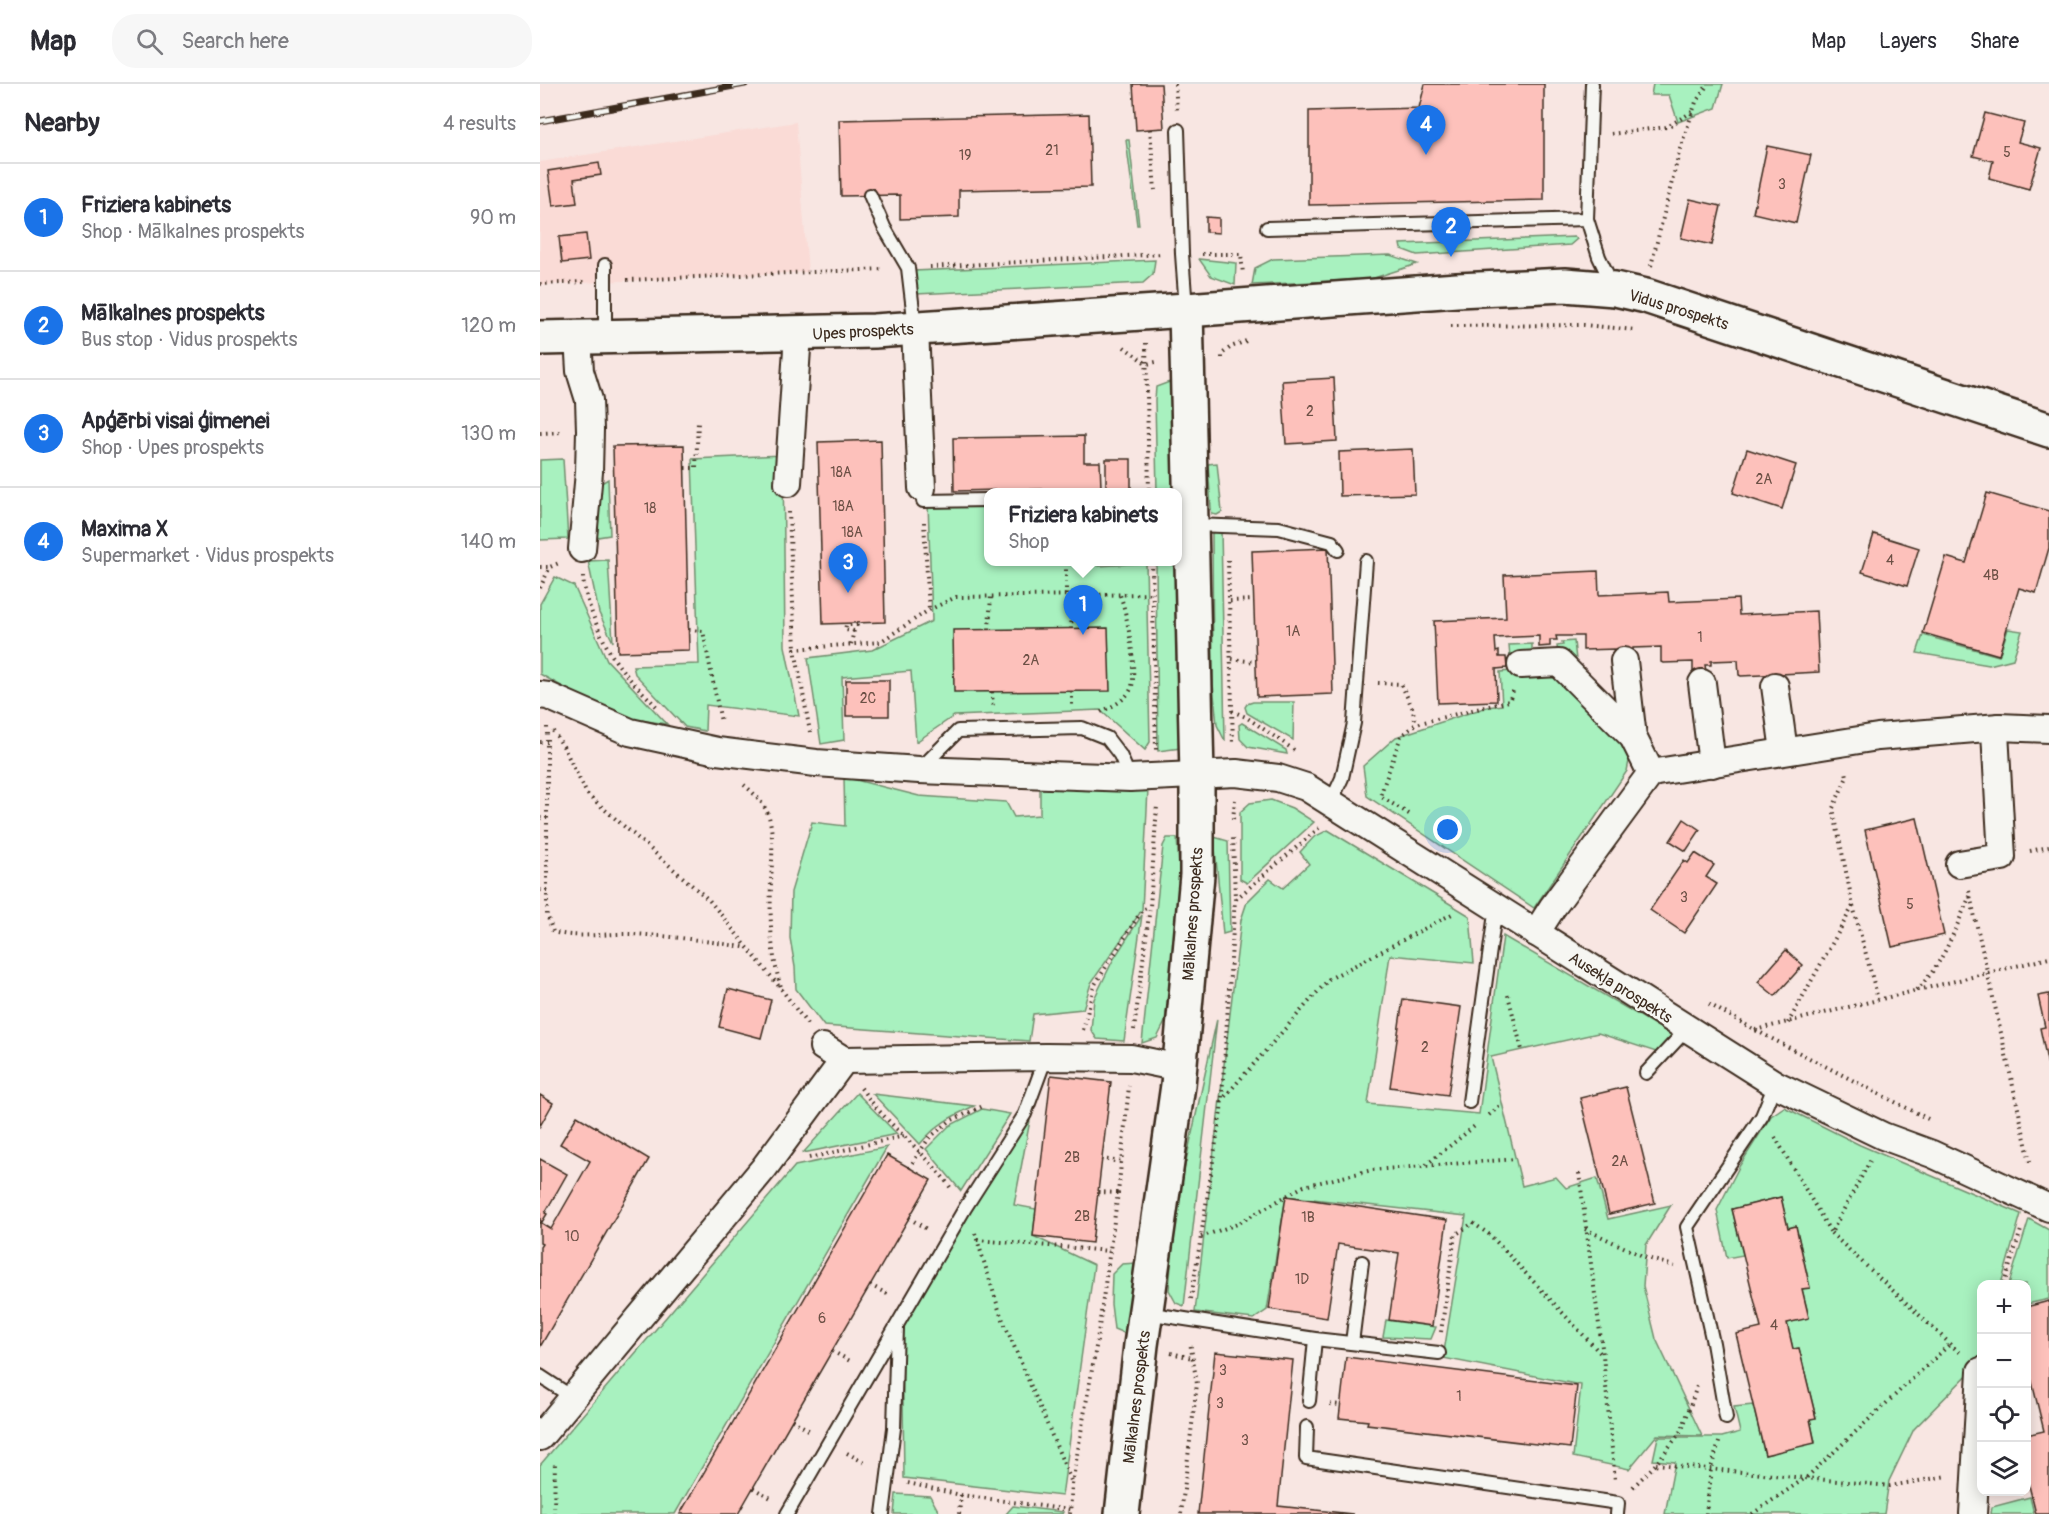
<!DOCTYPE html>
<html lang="en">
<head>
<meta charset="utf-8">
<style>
	:root { --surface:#fff; --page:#f7f7f7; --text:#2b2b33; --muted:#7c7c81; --line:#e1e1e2; --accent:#1a73e8 }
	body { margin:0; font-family:Pangolin,sans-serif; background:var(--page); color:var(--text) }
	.controls { position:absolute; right:18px; bottom:18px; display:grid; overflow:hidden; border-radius:12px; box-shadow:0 3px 15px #0003 }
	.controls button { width:54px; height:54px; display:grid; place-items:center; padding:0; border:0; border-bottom:2px solid var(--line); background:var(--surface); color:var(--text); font:30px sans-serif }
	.you { position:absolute; left:908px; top:746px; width:21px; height:21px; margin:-15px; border:4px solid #fff; border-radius:50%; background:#1a73e8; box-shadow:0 0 0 9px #1a73e833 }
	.badge { display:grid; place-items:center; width:39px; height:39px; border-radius:50%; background:var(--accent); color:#fff; font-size:20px; font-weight:700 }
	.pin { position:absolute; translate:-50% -50px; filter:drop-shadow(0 2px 3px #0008) }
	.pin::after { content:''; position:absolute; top:32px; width:21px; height:18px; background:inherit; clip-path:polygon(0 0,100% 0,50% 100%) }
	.popup { position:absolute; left:444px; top:404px; width:198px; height:78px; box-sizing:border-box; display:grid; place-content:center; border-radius:12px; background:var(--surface); filter:drop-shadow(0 2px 4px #0005); font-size:20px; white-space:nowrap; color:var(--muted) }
	.popup b { font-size:22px; color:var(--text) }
	.popup::after { content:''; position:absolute; left:50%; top:100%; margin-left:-12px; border:12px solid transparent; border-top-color:var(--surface) }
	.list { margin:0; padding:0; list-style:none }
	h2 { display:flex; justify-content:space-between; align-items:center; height:78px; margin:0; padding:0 24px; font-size:26px }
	h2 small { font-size:20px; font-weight:400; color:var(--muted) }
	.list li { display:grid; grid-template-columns:39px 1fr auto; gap:18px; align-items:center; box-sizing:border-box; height:108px; padding:0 24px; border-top:2px solid var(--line) }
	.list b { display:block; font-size:22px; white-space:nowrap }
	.list p { margin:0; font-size:20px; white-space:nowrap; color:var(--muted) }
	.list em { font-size:20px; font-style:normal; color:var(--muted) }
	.icon { flex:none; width:33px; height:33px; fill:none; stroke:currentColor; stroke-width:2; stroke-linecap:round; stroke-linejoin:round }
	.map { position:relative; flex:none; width:1509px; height:1430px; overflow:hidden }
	header { display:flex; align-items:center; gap:36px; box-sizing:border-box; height:84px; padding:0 30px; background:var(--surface); border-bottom:2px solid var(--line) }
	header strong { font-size:28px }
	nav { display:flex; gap:33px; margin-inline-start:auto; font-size:21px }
	.search { width:420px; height:54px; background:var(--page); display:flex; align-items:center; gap:15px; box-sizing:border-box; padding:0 21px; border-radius:24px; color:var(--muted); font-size:22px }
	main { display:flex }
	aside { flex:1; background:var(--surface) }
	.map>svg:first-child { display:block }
</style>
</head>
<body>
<header>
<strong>Map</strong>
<div class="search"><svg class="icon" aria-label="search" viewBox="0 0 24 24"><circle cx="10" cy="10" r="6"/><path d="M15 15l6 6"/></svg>Search here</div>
<nav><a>Map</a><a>Layers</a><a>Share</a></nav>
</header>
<main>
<aside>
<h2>Nearby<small>4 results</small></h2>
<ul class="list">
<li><span class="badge">1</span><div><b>Friziera kabinets</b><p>Shop · Mālkalnes prospekts</p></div><em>90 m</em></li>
<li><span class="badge">2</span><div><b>Mālkalnes prospekts</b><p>Bus stop · Vidus prospekts</p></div><em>120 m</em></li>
<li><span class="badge">3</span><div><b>Apģērbi visai ģimenei</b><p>Shop · Upes prospekts</p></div><em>130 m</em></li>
<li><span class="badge">4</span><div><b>Maxima X</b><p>Supermarket · Vidus prospekts</p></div><em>140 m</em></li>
</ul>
</aside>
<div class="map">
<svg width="1509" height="1430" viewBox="0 0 1509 1430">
	<rect width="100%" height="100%" fill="#f8e6e2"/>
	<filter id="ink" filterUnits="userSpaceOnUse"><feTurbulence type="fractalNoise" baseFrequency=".0167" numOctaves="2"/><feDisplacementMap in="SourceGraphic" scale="12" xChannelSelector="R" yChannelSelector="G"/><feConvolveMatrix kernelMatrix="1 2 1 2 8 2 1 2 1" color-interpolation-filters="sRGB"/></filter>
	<g filter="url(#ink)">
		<path fill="#fadbd6" d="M256 38 268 188 0 201V78Z"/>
		<g fill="#a8f1bf" stroke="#728e6e" stroke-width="1.5">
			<path d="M1113 0H1183L1176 24 1138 38 1129 11H1111Z"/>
			<path d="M586 56H589L599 141H597Z"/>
			<path d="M1035 153 1037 155 1030 161 877 171 861 165 860 160Z"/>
			<path d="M850 171 877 180 831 195 712 201 715 184 733 175Z"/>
			<path d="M659 175 696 179 695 201 671 192Z"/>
			<path d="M615 176 613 190 603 199 376 210 374 187Z"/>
			<path d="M632 297 635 408H617L615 316 616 303Z"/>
			<path d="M243 371 245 562 259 632 166 621 165 647 145 643 95 590 93 582 159 580 152 375Z"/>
			<path d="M23 375 28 455 0 456V376Z"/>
			<path d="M677 379 682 428 677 431 672 430 671 424 668 380Z"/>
			<path d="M68 395 70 451 51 454 58 401Z"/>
			<path d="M448 418V478H558L559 482 606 479 610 658 605 666 560 626 414 632 376 658 371 587 302 593 304 656 281 660 268 574 332 566 392 537 388 419Z"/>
			<path d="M672 445H681L685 657 677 641 673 600Z"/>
			<path d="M68 476 73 558 59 529 48 477Z"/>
			<path d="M616 478H637L641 664 618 667Z"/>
			<path d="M15 493 34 502 67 576 127 640 93 635 37 611 0 590V520Z"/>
			<path d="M1468 545 1482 547 1473 575 1449 581 1377 569 1383 551 1459 572Z"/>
			<path d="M1034 557 1036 576 1090 672 1087 687 994 824 827 712 823 682 856 653 947 623 962 621 960 588 971 587 969 561 992 560V570L1018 568 1017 562 1023 561 1022 558Z"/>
			<path d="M713 618H754L753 656 707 629 705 623 707 620Z"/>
			<path d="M702 639 746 666 747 670 708 663 700 655 699 641Z"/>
			<path d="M304 693 379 712 466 718 474 733 500 731V704L512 702 608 705 602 826 551 899 543 925 493 930 489 957 284 942 256 905 255 883 250 854 251 808 272 738 305 742Z"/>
			<path d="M731 716 752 724 774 738 707 799 700 795V728L710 719Z"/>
			<path d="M788 746 930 832 934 879 850 871 828 1020 939 1030 963 852 1134 952 1119 969 1058 949 951 973 982 1102 1016 1093 1026 1104 1057 1094 1068 1135 1131 1121 1106 1161 1103 1202 1116 1255 1162 1352 1117 1351 1089 1385 1033 1373 1041 1301 903 1274 926 1132 746 1112 727 1226 714 1235 655 1228 701 836 707 818 730 795 743 804 769 780 760 768 774 753Z"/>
			<path d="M674 753 688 757 690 848 683 850Z"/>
			<path d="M627 754H637L640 800 625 938 617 954 602 959 623 762Z"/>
			<path d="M602 831 584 957 557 955 551 946 554 915 573 876Z"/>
			<path d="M677 935 644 1222 636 1219 629 1206 632 1169 642 1095Z"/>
			<path d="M317 1009 357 1050 263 1069Z"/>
			<path d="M333 1010 434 1022C410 1033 397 1040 380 1060Z"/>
			<path d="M1244 1023 1320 1061 1481 1130 1461 1200H1442V1268L1438 1280 1374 1345 1349 1397 1344 1430H1125L1135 1378 1113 1376 1118 1353H1182L1200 1348 1194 1323 1213 1321 1225 1371 1275 1358 1270 1335 1276 1334 1259 1264 1253 1265 1247 1239 1269 1233 1262 1205 1270 1203 1256 1143 1248 1144 1241 1113 1192 1125 1203 1171 1187 1174 1177 1126 1200 1081 1231 1032Z"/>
			<path d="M442 1025 470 1030 421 1107 386 1065 409 1042Z"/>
			<path d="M491 1031 474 1121 496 1125 493 1152 554 1181 522 1412 364 1394 362 1240 425 1135Z"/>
			<path d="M347 1063 135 1430H0V1381L255 1082Z"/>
			<path d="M1489 1135 1509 1146V1215L1487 1220 1486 1200H1469Z"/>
			<path d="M596 1179 586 1250 574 1245 571 1220 572 1190 582 1180Z"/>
			<path d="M846 1236 896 1243 891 1255 843 1253Z"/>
			<path d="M356 1410 390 1412 400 1430H354Z"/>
			<path d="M1490 1413 1494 1430H1451L1452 1423Z"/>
			<path d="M473 1422 523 1428 522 1430H466Z"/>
		</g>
		<g fill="#fdc1bb" stroke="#3b2a1e" stroke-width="1.5">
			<path d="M593 0H621L624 44 596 46Z"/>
			<path d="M885 0H1004V116L769 121V27L879 24Z"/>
			<path d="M1445 29 1484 39 1478 58 1501 64 1489 105 1449 94 1453 77 1433 72Z"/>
			<path d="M549 30 551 103 419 106V133L360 135V111L301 112 299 36Z"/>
			<path d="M1227 62 1271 71 1256 139 1213 129Z"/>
			<path d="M59 79 61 91 34 95 37 119 13 122 8 87Z"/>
			<path d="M1150 115 1181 122 1172 161 1141 154Z"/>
			<path d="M666 133 679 134V149L666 148Z"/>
			<path d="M46 150 49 176 22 179 19 153Z"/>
			<path d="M794 294 797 357 746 360 742 297Z"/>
			<path d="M544 352V378H560L561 404 414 407 413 354Z"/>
			<path d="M341 356 345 538 283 540 278 358Z"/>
			<path d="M144 361 149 566 78 568 73 362Z"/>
			<path d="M873 365 875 410 800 412 799 368Z"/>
			<path d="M1207 365 1256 381 1242 425 1193 409Z"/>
			<rect x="566" y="375" width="25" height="33"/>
			<path d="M1447 409 1509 427V464L1496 509 1479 504 1459 571 1383 549 1406 473 1426 479Z"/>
			<path d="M1334 450 1379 464 1367 502 1322 488Z"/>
			<path d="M788 464 793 610 717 613 712 467Z"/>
			<path d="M1058 487 1059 511 1128 508 1129 518 1198 515 1199 531 1276 527 1279 588 1201 592 1199 591 1198 576 1171 577V581H1165L1166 588H1153V578L1123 579 1121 578V563L1093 564V568H1087L1077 576 1076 565 1043 566V552H1016L1017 556H1010V562L999 563V552L955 554 956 568 959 567V573H966L967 584 956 585 957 617 898 619 894 537 966 534 964 491Z"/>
			<path d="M568 544 570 607 414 608 413 546Z"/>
			<rect x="306" y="596" width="43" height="36"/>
			<path d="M1377 734 1404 851 1352 863 1325 746Z"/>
			<path d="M1144 735 1160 746 1146 767 1130 757Z"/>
			<path d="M1155 769 1174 781 1166 793 1177 800 1144 849 1110 826 1144 776 1148 779Z"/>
			<path d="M1246 866 1263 881 1235 912 1218 898Z"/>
			<path d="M188 905 231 916 221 954 179 943Z"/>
			<path d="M1509 910V986L1500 944 1505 943 1498 912Z"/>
			<path d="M863 915 921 923 908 1011 850 1003Z"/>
			<path d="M511 991 571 998 552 1159 493 1152Z"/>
			<path d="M1086 1003 1115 1119 1069 1130 1040 1014Z"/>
			<path d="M0 1011 13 1019 0 1042Z"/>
			<path d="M37 1032 109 1075 0 1263V1163L2 1160 0 1159V1138L11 1145 50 1077 20 1060Z"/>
			<path d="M347 1071 391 1096 252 1336 198 1430H140Z"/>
			<path d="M0 1075 27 1090 5 1129 7 1130 2 1138 0 1136Z"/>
			<path d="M746 1112 907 1136 892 1242 849 1236 859 1169 798 1160 787 1234 729 1225Z"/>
			<path d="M1241 1113 1248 1144 1256 1142 1270 1204 1262 1205 1269 1234 1247 1239 1253 1265 1259 1264 1276 1334 1270 1335 1275 1359 1225 1371 1196 1250 1221 1244 1192 1125Z"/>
			<path d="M1509 1217V1430H1496L1486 1389V1351L1504 1347 1486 1274V1223Z"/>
			<path d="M675 1268 753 1276 738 1422 813 1430H658Z"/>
			<path d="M806 1273 1037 1302 1030 1364 827 1340 828 1337 799 1334Z"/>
		</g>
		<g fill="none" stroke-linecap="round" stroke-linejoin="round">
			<defs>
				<g id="lane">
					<path d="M1052 0 1047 135 1059 173 1073 202"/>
					<path d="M638 46 642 170 646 225"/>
					<path d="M330 111 344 143 368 184 375 243"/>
					<path d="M727 144 1047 135"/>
					<path d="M65 251V181"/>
					<path d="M383 417 448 416"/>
					<path d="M653 441 739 444 792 458 798 466"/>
					<path d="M380 685 418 647 542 644 567 654 580 671 590 694"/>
					<path d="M791 718 802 694 814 639 826 477"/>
					<path d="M1106 989 1147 945"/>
					<path d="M929 1018 956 822"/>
					<path d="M606 1229 775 1255 899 1269"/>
					<path d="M812 1259 822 1178"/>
					<path d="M0 1292 32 1313"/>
					<path d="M769 1317 775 1255"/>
					<path d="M1186 1334 1173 1259 1147 1143 1222 1032 1235 1000"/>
					<path d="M767 1343 766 1374 1078 1419 1077 1430"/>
					<path d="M247 1430 425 1124 485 1030 506 973"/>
					<path d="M343 1430 354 1344 357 1243"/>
				</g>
				<g id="street">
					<path d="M375 245 382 404"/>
					<path d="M38 253 40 287 49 316 50 346 49 388 42 465"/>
					<path d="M248 399 258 250"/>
					<path d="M1084 577 1093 653"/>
					<path d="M981 581 1019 579 1093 653 1111 689 1338 653 1459 643 1509 645"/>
					<path d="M1162 599 1172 680"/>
					<path d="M1235 602 1244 667"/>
					<path d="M0 611 8 612 90 648 177 667 276 679 379 686 590 694 696 689 738 694 766 703 1235 1000 1343 1052 1392 1070 1509 1124"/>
					<path d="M1419 780 1462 773 1455 648 1459 643"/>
					<path d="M996 849 1012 824 1111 689"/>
					<path d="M283 963 304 976 506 973 591 974 640 984"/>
					<path d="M0 1353 224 1084 304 976"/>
					<path d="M1433 1430 1441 1287"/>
				</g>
				<g id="secondary">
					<path d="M0 254 334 247 646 226 917 206 1025 201 1075 205 1106 212 1509 346"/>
					<path d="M582 1430 601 1261 638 1001 657 791V691L646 226"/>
				</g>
			</defs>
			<use href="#lane" stroke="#3b2a1e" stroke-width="16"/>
			<use href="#street" stroke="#3b2a1e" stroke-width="30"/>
			<use href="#secondary" stroke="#3b2a1e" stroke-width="38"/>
			<g stroke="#3b2a1e" stroke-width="4" stroke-dasharray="1.5 4.5" stroke-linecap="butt">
				<path d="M635 0 637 26"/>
				<path d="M610 45 615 106"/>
				<path d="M1071 50 1127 43 1152 28"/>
				<path d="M662 170H701L703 190"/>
				<path d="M1111 182 1140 65 1156 18 1168 0"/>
				<path d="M390 183 622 170"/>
				<path d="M87 196 343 185"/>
				<path d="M0 200 44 198"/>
				<path d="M911 242 1044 241 1095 246"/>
				<path d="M606 259 609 408"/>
				<path d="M584 263 607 280 616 278"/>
				<path d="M682 274V270L691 263 706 257"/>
				<path d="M0 349 22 348"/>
				<path d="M145 384H156L158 338"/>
				<path d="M525 408V405"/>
				<path d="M249 428 255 565"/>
				<path d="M384 438 389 526"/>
				<path d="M688 476 693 661"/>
				<path d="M612 478 616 666"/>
				<path d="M0 483H10"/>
				<path d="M43 493C44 516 65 565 80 583 91 598 106 611 118 624"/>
				<path d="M0 504 10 483 19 479"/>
				<path d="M526 511V478"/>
				<path d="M690 517 714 516"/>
				<path d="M449 545 451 511"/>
				<path d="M531 545 533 511"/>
				<path d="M149 546 163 547 181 638"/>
				<path d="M314 547 305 546 306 541H317V539"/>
				<path d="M311 560 314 546"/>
				<path d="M692 575 716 578"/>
				<path d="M838 599 861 600 872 623 876 640"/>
				<path d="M532 607V621"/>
				<path d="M452 608 453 624"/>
				<path d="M692 627 706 633 757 668"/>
				<path d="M561 628C572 622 585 617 591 605 598 590 587 528 580 511"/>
				<path d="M7 643V831L13 848C38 855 66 849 92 850 131 852 170 857 208 864"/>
				<path d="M13 647 23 662 47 710 169 816 242 906 267 940"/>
				<path d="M270 648 255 565 340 558 389 526 416 513 613 510"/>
				<path d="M0 658H7"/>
				<path d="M204 701C214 709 225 720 229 733 234 751 232 778 231 797 230 835 230 871 242 906"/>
				<path d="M869 730 840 712 861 652 876 640 969 617 973 607"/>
				<path d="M0 734H7"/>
				<path d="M693 735 695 716"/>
				<path d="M1490 767 1509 763"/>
				<path d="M0 806H7"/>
				<path d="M1429 807 1491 1082"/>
				<path d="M696 815 779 744"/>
				<path d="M1313 822 1338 915"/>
				<path d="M1376 906C1403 882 1415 844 1430 812"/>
				<path d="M968 911 982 966"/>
				<path d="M1169 920 1215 946 1388 1035"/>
				<path d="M1248 939 1313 822 1293 724 1307 693 1306 687"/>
				<path d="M543 946 554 902 602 826 609 823"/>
				<path d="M594 946 610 823 617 721"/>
				<path d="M1215 946 1509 874"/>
				<path d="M321 1004C347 1042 387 1068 412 1106"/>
				<path d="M681 1017 789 895 912 830"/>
				<path d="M949 1031 962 1020"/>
				<path d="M1235 1053 1291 1149 1330 1077"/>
				<path d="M269 1074 364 1052"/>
				<path d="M561 1075 582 1078"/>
				<path d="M886 1081 936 1041"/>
				<path d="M369 1084 389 1054 410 1037 443 1022"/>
				<path d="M1039 1089 1063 1271 1075 1397"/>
				<path d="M558 1108 578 1109"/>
				<path d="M369 1134 388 1146"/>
				<path d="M1045 1145 1107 1174 1134 1182"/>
				<path d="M435 1149 460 1229 532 1399"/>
				<path d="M1291 1149 1421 1270"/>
				<path d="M661 1153 697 1140 764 1102 832 1086 976 1075"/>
				<path d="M437 1156 569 1167"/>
				<path d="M1464 1200 1482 1143"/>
				<path d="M330 1201 349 1211"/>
				<path d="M651 1215 681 1027 695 815 693 752"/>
				<path d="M901 1248 915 1151 933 1139 950 1151 1062 1271"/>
				<path d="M292 1267 310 1277"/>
				<path d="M631 1269 652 1274"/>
				<path d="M790 1320 800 1321"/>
				<path d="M252 1336 270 1347"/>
				<path d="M307 1369 327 1380"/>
				<path d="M1116 1380 1350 1402 1407 1392"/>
				<path d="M368 1399 421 1411 530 1426"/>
				<path d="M1093 1403 1116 1380 1142 1346 1157 1302"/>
				<path d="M213 1404 231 1414"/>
				<path d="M14 1430 15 1377"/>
				<path d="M419 1430 421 1411"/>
				<path d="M530 1430 532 1400 557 1257 578 1109 589 1002"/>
				<path d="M641 1430 657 1300 650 1258"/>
				<path d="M1166 1430 1171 1384 1180 1355"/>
				<path d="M1212 1430 1267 1393 1410 1260"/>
			</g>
			<use href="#lane" stroke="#f6f6f2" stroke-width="12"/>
			<use href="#street" stroke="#f6f6f2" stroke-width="26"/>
			<use href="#secondary" stroke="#f6f6f2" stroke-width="33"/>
			<defs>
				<path id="rail" d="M0 37 205 0"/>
			</defs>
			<use href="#rail" stroke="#3b2a1e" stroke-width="7"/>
			<use href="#rail" stroke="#f6f6f2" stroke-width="4.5" stroke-dasharray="14" stroke-linecap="butt"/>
		</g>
	</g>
	<g text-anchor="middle" stroke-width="5" stroke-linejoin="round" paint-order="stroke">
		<g font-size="14" fill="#6c5045">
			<text x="512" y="71">21</text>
			<text x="1467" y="73">5</text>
			<text x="425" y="76">19</text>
			<text x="1242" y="105">3</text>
			<text x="770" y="332">2</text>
			<text x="301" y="393">18A</text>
			<text x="1224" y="400">2A</text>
			<text x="303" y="427">18A</text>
			<text x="110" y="429">18</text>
			<text x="312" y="453">18A</text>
			<text x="1350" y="481">4</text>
			<text x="1451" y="496">4B</text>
			<text x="753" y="552">1A</text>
			<text x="1160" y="558">1</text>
			<text x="491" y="581">2A</text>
			<text x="328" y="619">2C</text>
			<text x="1144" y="818">3</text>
			<text x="1370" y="825">5</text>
			<text x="885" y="968">2</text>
			<text x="532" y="1078">2B</text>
			<text x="1080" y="1082">2A</text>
			<text x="542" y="1137">2B</text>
			<text x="768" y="1138">1B</text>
			<text x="32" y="1157">10</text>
			<text x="762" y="1200">1D</text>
			<text x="282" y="1239">6</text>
			<text x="1234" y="1246">4</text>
			<text x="683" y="1291">3</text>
			<text x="919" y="1317">1</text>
			<text x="680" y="1324">3</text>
			<text x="705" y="1361">3</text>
		</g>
		<g font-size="16" fill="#3b2a1e" stroke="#f6f6f2">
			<text transform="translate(1139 225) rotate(17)" y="6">Vidus prospekts</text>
			<text transform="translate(323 247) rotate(-3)" y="6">Upes prospekts</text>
			<text transform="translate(652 830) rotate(-86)" y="6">Mālkalnes prospekts</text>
			<text transform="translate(1081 903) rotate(32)" y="6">Ausekļa prospekts</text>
			<text transform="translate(596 1313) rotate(-83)" y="6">Mālkalnes prospekts</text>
		</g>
	</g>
</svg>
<div class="controls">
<button>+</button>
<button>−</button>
<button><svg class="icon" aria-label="locate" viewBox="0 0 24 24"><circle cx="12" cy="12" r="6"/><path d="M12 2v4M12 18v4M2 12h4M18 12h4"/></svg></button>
<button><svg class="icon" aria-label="layers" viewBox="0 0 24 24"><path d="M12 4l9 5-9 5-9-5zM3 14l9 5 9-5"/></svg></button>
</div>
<div class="you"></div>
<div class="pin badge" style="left:543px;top:551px">1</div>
<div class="popup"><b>Friziera kabinets</b>Shop</div>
<div class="pin badge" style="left:911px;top:173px">2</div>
<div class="pin badge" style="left:308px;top:509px">3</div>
<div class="pin badge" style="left:886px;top:71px">4</div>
</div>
</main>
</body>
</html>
